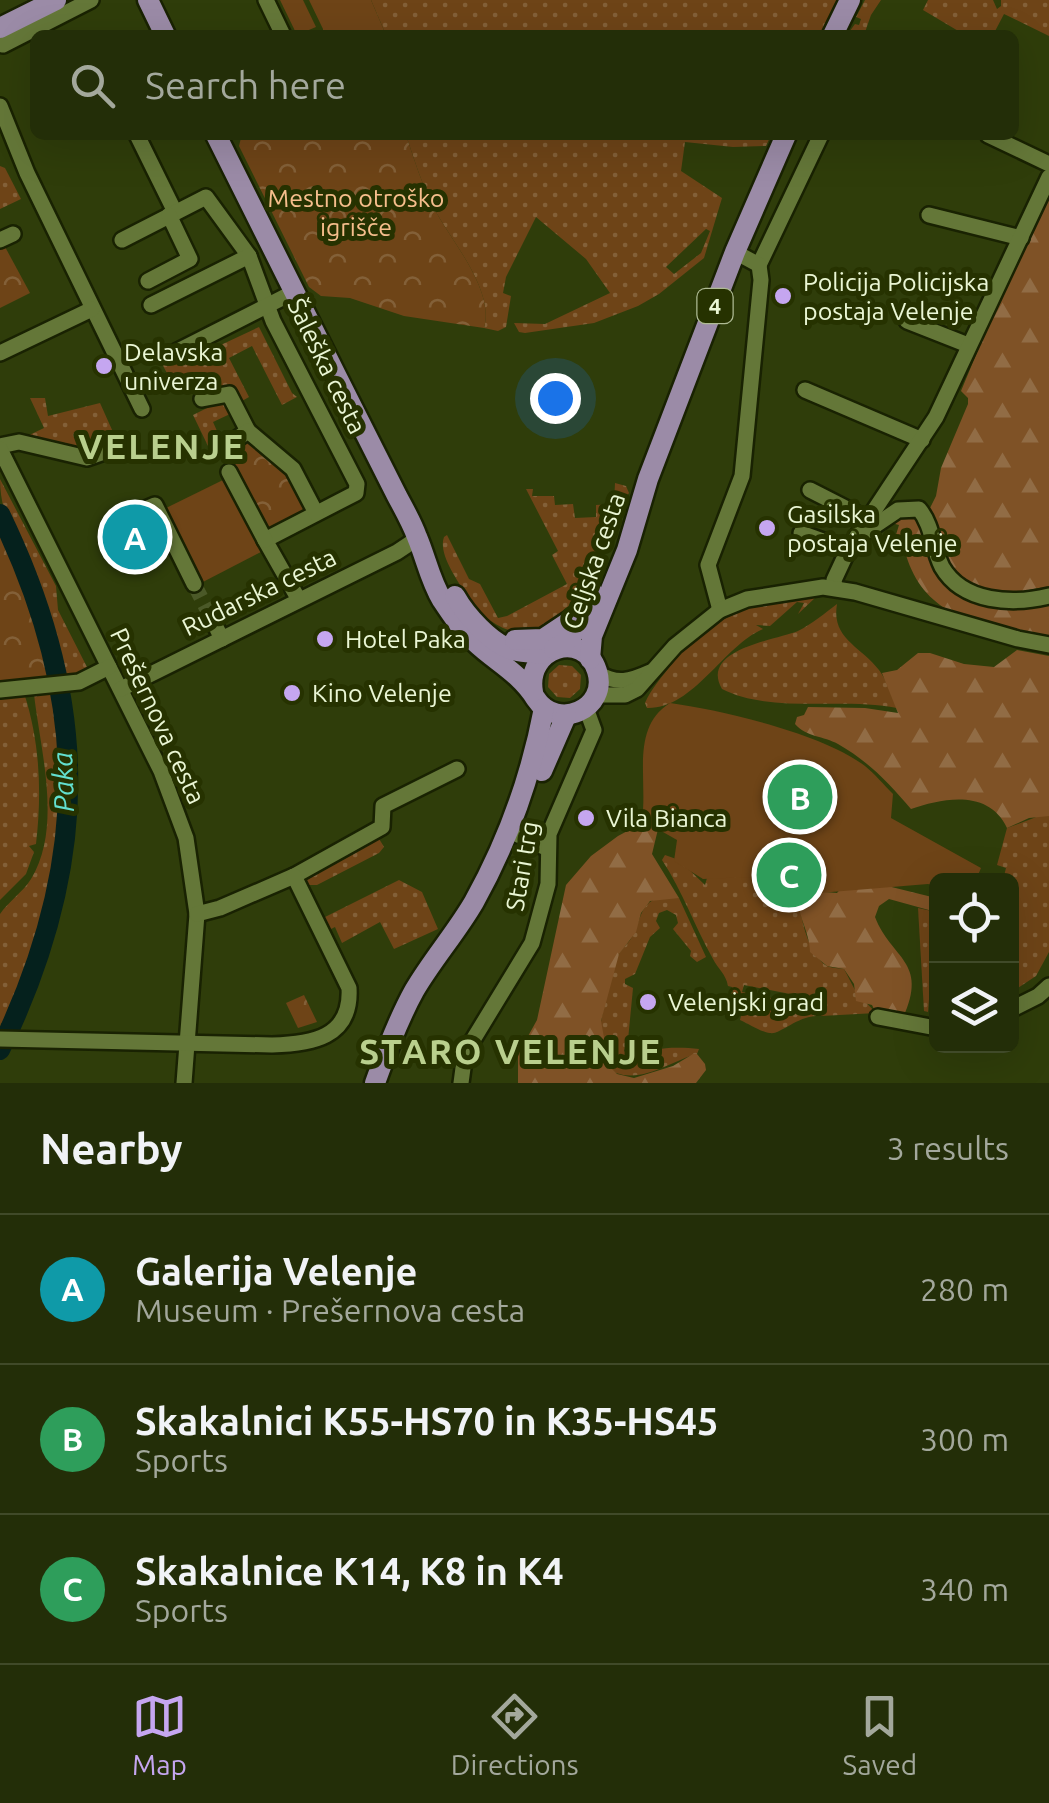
<!DOCTYPE html>
<html lang="en">
<head>
<meta charset="utf-8">
<style>
	:root { --surface:#232e08; --page:#2f3a16; --text:#f1f3f6; --muted:#a3a89c; --line:#404a29; --accent:#c5a6f0 }
	body { margin:0; font-family:Ubuntu,sans-serif; background:var(--page); color:var(--text) }
	.controls { position:absolute; right:30px; bottom:30px; display:grid; overflow:hidden; border-radius:15px; box-shadow:0 10px 40px #0002 }
	.controls button { width:90px; height:90px; display:grid; place-items:center; padding:0; border:0; border-bottom:2px solid var(--line); background:var(--surface); color:var(--text); font:50px sans-serif }
	.you { position:absolute; left:555px; top:398px; width:35px; height:35px; margin:-25px; border:8px solid #fff; border-radius:50%; background:#1a73e8; box-shadow:0 0 0 15px #1a73e833 }
	.badge { display:grid; place-items:center; width:65px; height:65px; border-radius:50%; background:var(--accent); color:#fff; font-size:32px; font-weight:700 }
	.pin { position:absolute; translate:-50% -50%; border:5px solid #fff; box-shadow:0 2px 10px #0006 }
	.list { margin:0; padding:0; list-style:none }
	h2 { display:flex; justify-content:space-between; align-items:center; height:130px; margin:0; padding:0 40px; font-size:42px }
	h2 small { font-size:32px; font-weight:400; color:var(--muted) }
	.list li { display:grid; grid-template-columns:65px 1fr auto; gap:30px; align-items:center; box-sizing:border-box; height:150px; padding:0 40px; border-top:2px solid var(--line) }
	.list b { display:block; font-size:38px; white-space:nowrap }
	.list p { margin:0; font-size:32px; white-space:nowrap; color:var(--muted) }
	.list em { font-size:32px; font-style:normal; color:var(--muted) }
	.icon { flex:none; width:55px; height:55px; fill:none; stroke:currentColor; stroke-width:2; stroke-linecap:round; stroke-linejoin:round }
	.map { position:relative; flex:none; width:1049px; height:1083px; overflow:hidden }
	.search { position:absolute; background:var(--surface); box-shadow:0 10px 40px #0002; left:30px; right:30px; top:30px; height:110px; display:flex; align-items:center; gap:25px; box-sizing:border-box; padding:0 35px; border-radius:15px; color:var(--muted); font-size:38px }
	.sheet { height:580px; background:var(--surface) }
	nav { display:flex; justify-content:space-around; align-items:center; box-sizing:border-box; height:140px; border-top:2px solid var(--line); background:var(--surface); font-size:28px; color:var(--muted) }
	nav a { display:grid; justify-items:center; gap:5px }
	nav .on { color:var(--accent) }
	.map>svg:first-child { display:block }
</style>
</head>
<body>
<div class="map">
<svg width="1049" height="1083" viewBox="0 0 1049 1083">
	<defs>
		<pattern id="grass-dots" width="8" height="8" patternUnits="userSpaceOnUse" patternTransform="scale(2.5)"><rect width="8" height="8" fill="#6e4417"/><path d="M2 2h.1M6 6h.1" fill="none" stroke="#836038" stroke-width="1.8" stroke-linecap="round"/></pattern>
		<pattern id="forest-firs" width="22" height="20" patternUnits="userSpaceOnUse" patternTransform="scale(2.5)"><rect width="22" height="20" fill="#7f5226"/><path d="M5 1l3.5 6h-7zM16 11l3.5 6h-7z" fill="#916c45"/></pattern>
		<pattern id="park-crowns" width="20" height="18" patternUnits="userSpaceOnUse" patternTransform="scale(2.5)"><rect width="20" height="18" fill="#6e4417"/><path d="M2 6a3 3 0 1 1 6 0M12 15a3 3 0 1 1 6 0" fill="none" stroke="#836038"/></pattern>
	</defs>
	<rect width="100%" height="100%" fill="#2f3d0a"/>
	<g fill="url(#grass-dots)" fill-rule="evenodd">
		<path d="M371 0H838L821 35H386Z"/>
		<path d="M865 0H881L871 15 864 35H847L855 24 859 25 861 19 856 17Z"/>
		<path d="M928 0H993L997 9 1001 6V0H1049V36L1004 14 993 35H965L923 10Z"/>
		<path d="M406 135H771L766 146 733 147 685 142 681 171 722 198 704 258 659 294 638 306 594 323 525 333 519 332 514 323 545 324 610 293 586 259 536 217 506 277 503 293 511 296 506 327 498 331 484 328C495 289 450 240 434 208 422 185 414 159 406 135ZM706 229 710 231 701 253 674 274 666 267Z"/>
		<path d="M0 166 5 168 21 199 0 209Z"/>
		<path d="M259 327 292 393 297 397 282 405 252 346 229 358 249 397 242 401 234 388 199 392 189 374 172 383 157 354 167 348 171 358 206 344 210 350Z"/>
		<path d="M30 398H45L48 416 100 403 113 432 89 454 9 437 19 434 23 438 44 428Z"/>
		<path d="M223 400 230 414 213 422 221 440 208 446 193 415Z"/>
		<path d="M0 479 56 586 58 610 89 671 66 681C59 650 52 620 39 590 24 551 0 522 0 479Z"/>
		<path d="M615 483 626 486 629 493C602 532 576 646 512 631 492 626 476 610 465 593 456 578 438 553 444 537L447 535 469 579 480 584 498 618 507 616 567 584 552 555 558 551 526 489H533L532 496H554L555 505 573 504 575 518 596 517V505L614 504Z"/>
		<path d="M806 595 817 596 798 614 804 603 797 602 770 626 756 625 763 629C723 646 694 709 647 708L645 703C651 689 662 677 671 665 710 615 747 606 806 595Z"/>
		<path d="M837 604C831 639 861 646 879 670 887 681 892 695 897 708 843 697 771 714 722 689 699 649 777 640 798 631 812 624 825 613 837 604Z"/>
		<path d="M559 665 572 666 581 675 580 689 570 698 557 697 548 687 549 674Z"/>
		<path d="M58 689 62 706 64 780 61 784C66 865 41 950 7 1023H1L0 1030V914C9 901 23 892 31 879 63 827 40 749 34 694Z"/>
		<path d="M0 692 24 693C40 742 42 793 36 844L29 846 34 852 26 874 0 900Z"/>
		<path d="M1039 816H1049V952L1036 976 1012 992V937L1017 910 1014 905 1016 894 1012 891V881L1003 880 1006 868 997 865 1007 828Z"/>
		<path d="M378 837 384 847 379 853 317 885H309L304 877Z"/>
		<path d="M665 855 679 860 705 885 707 878 699 863 800 890C797 910 808 955 827 966 832 968 838 968 844 969L856 992 876 1013 821 1016 818 1004 811 998 744 985 742 992 795 1003 797 1001 813 1005 816 1016C796 1017 780 1035 770 1033 761 1032 749 1024 740 1020L743 1007 726 997 733 992 732 987 728 986C726 974 718 969 713 959 694 925 683 892 662 860Z"/>
		<path d="M399 880 422 892 438 929 394 949 380 922 342 943 335 927 327 931 321 919Z"/>
		<path d="M658 898H679L706 957 697 962 690 956 691 951 673 929 678 923 676 915 667 910 659 913 656 921 660 928 650 937 635 974 625 979V984L633 988 628 1040 624 1051 634 1058C652 1046 679 1047 699 1049L697 1054C673 1060 644 1083 616 1073 605 1067 599 1034 601 1022 603 1010 614 964 619 954 623 947 630 942 633 935 641 920 640 904 658 898Z"/>
		<path d="M918 908 936 912 928 1012 924 1011Z"/>
	</g>
	<g fill="url(#forest-firs)">
		<path d="M1049 195V587C1032 588 1017 593 1001 596 954 603 940 546 928 512L936 496 941 468 968 404V398L961 391 1015 261Z"/>
		<path d="M905 513 920 514 959 591 1049 596V641C989 624 927 624 906 555L891 551 899 525 888 522Z"/>
		<path d="M1017 650 1049 656V816L1029 818 1007 828C989 789 943 798 911 809 889 783 868 761 838 744 824 736 806 737 795 724L797 717 804 715 808 707 865 708 898 713 882 673 897 670 918 653H930L964 664 994 667Z"/>
		<path d="M650 819 659 825 652 854 679 898 650 901 641 913 636 932 619 954 601 1021 609 1066 617 1074 634 1078 673 1066 693 1054H697L705 1064 706 1070 696 1083H518V1045L527 1038 537 1020 566 885 591 856 618 836Z"/>
		<path d="M851 877 936 898V912L889 899 879 906 875 917C891 959 929 961 903 1018L876 1013 872 1005 856 1001 854 984 844 969 827 966 810 952C810 930 794 913 800 890L837 893Z"/>
	</g>
	<g fill="url(#park-crowns)">
		<path d="M247 135H406C414 159 422 185 434 208 450 240 495 289 484 328L404 316 350 298 321 296 309 287 239 146 241 138Z"/>
		<path d="M4 245 30 293 0 308V247Z"/>
		<path d="M251 439 289 472 309 511 268 532 230 456Z"/>
		<path d="M0 521 25 573 55 682 0 688Z"/>
		<path d="M304 995 317 1022 298 1028 286 1003Z"/>
	</g>
	<g fill="#6e4417">
		<path d="M280 0H303L316 27 297 35Z"/>
		<path d="M309 0H371L386 35H323V29Z"/>
		<path d="M225 479 261 552 201 583 164 509Z"/>
		<path d="M670 703C722 710 823 734 865 766 875 774 884 785 893 794L891 818 981 868 976 880 936 881V886L928 884 807 894 749 877 703 879 674 861 677 840 642 820C648 779 630 728 670 703Z"/>
	</g>
	<g fill="none" stroke-linecap="round" stroke-linejoin="round">
		<path stroke="#05211d" stroke-width="20" d="M0 514C91 701 91 862 0 1050"/>
		<path stroke="#4b5928" stroke-width="15" stroke-dasharray="15 8" stroke-linecap="butt" d="M194 584 212 619"/>
		<defs>
			<g id="minor">
				<path d="M266 0 283 35"/>
				<path d="M3 45 91 0"/>
				<path d="M0 106 27 173 142 409"/>
				<path d="M137 135 175 212"/>
				<path d="M988 135 1049 164"/>
				<path d="M929 215 1021 238"/>
				<path d="M0 240 13 234"/>
				<path d="M122 240 206 197 249 256 273 321 357 484 356 493 265 540 299 600"/>
				<path d="M759 265 821 135"/>
				<path d="M148 281 190 259 169 215"/>
				<path d="M151 305 249 256"/>
				<path d="M907 321 968 345"/>
				<path d="M0 353 92 309"/>
				<path d="M174 353 294 292"/>
				<path d="M805 390 922 440"/>
				<path d="M202 399 229 394 248 431"/>
				<path d="M0 446 19 442 87 458 116 448"/>
				<path d="M225 447 248 431 293 469 316 513"/>
				<path d="M0 449 161 771 186 838 197 914 184 1083"/>
				<path d="M229 472 265 540"/>
				<path d="M810 490 869 520"/>
				<path d="M141 511 155 505 194 584"/>
				<path d="M801 533 848 550"/>
				<path d="M864 533 898 510 919 509C933 526 932 547 942 567 963 603 1013 605 1049 596"/>
				<path d="M835 587 834 580 848 550 936 417 1049 177"/>
				<path d="M720 610 708 565 742 476 761 280 759 265 735 252"/>
				<path d="M212 619 222 639"/>
				<path d="M598 673C617 685 630 681 650 672"/>
				<path d="M121 689 397 552 418 538"/>
				<path d="M0 690 79 682 109 667"/>
				<path d="M596 695H625L637 689 675 646 720 610 747 599 823 587 855 592 1018 639 1049 645"/>
				<path d="M518 835 548 849"/>
				<path d="M197 914 220 908 294 876 382 827 383 806 457 769"/>
				<path d="M1012 1009 1038 996 1049 986"/>
				<path d="M878 1017 936 1028"/>
				<path d="M0 1039 272 1045C311 1044 352 1038 349 988L294 876"/>
				<path d="M461 1083 465 1053 532 943 548 884 549 834 594 730 586 708"/>
			</g>
			<g id="major">
				<path d="M148 0 165 35"/>
				<path d="M0 28 56 0"/>
				<path d="M833 35 850 0"/>
				<path d="M216 135C276 255 336 376 397 496 404 509 412 523 417 537 426 558 430 580 442 600 452 615 462 630 475 642 496 662 520 673 536 699 557 731 609 709 597 671 584 629 525 647 533 692"/>
				<path d="M455 596C465 614 491 644 513 650 523 653 534 653 545 654"/>
				<path d="M515 640 543 639 582 613"/>
				<path d="M554 649C578 636 584 618 594 594"/>
				<path d="M590 659 592 636 627 550 648 479 735 252 786 135"/>
				<path d="M542 771 566 716"/>
				<path d="M375 1083C386 1052 398 1020 414 991 432 960 456 933 474 902 508 841 531 777 544 708"/>
			</g>
		</defs>
		<use href="#minor" stroke="#192202" stroke-width="20"/>
		<use href="#major" stroke="#192202" stroke-width="25"/>
		<use href="#minor" stroke="#647738" stroke-width="15"/>
		<use href="#major" stroke="#9b8ba7" stroke-width="20"/>
	</g>
	<g fill="#c5a6f0" stroke="#263200" stroke-width="4">
		<circle cx="783" cy="296" r="10"/>
		<circle cx="104" cy="366" r="10"/>
		<circle cx="767" cy="528" r="10"/>
		<circle cx="325" cy="639" r="10"/>
		<circle cx="292" cy="693" r="10"/>
		<circle cx="586" cy="818" r="10"/>
		<circle cx="648" cy="1002" r="10"/>
	</g>
	<g text-anchor="middle" stroke-width="10" stroke-linejoin="round" paint-order="stroke">
		<rect fill="#263200" stroke="#afbb94" stroke-width="2.5" x="697.5" y="289" width="35" height="34" rx="8"/>
		<g font-size="22" font-weight="bold" fill="#eaf6d4">
			<text x="715" y="314">4</text>
		</g>
		<g font-size="25" fill="#f6be8c" stroke="#263200">
			<text x="356" y="207">Mestno otroško<tspan x="356" dy="29">igrišče</tspan></text>
		</g>
		<g font-size="25" fill="#eaf6d4" stroke="#263200" text-anchor="start">
			<text x="803" y="291">Policija Policijska<tspan x="803" dy="29">postaja Velenje</tspan></text>
			<text x="124" y="361">Delavska<tspan x="124" dy="29">univerza</tspan></text>
			<text x="787" y="523">Gasilska<tspan x="787" dy="29">postaja Velenje</tspan></text>
			<text x="345" y="648">Hotel Paka</text>
			<text x="312" y="702">Kino Velenje</text>
			<text x="606" y="827">Vila Bianca</text>
			<text x="668" y="1011">Velenjski grad</text>
		</g>
		<g font-size="25" fill="#eaf6d4" stroke="#263200">
			<text transform="translate(327 366) rotate(64)" y="9">Šaleška cesta</text>
			<text transform="translate(594 561) rotate(-71)" y="9">Celjska cesta</text>
			<text transform="translate(259 592) rotate(-26)" y="9">Rudarska cesta</text>
			<text transform="translate(158 716) rotate(65)" y="9">Prešernova cesta</text>
			<text transform="translate(522 866) rotate(-80)" y="9">Stari trg</text>
		</g>
		<g font-size="28" font-style="italic" fill="#62e0cf" stroke="#263200">
			<text transform="translate(63 782) rotate(-92)" y="10">Paka</text>
		</g>
		<g font-size="35" font-weight="bold" letter-spacing="2.5" fill="#b9cf8d" stroke="#263200">
			<text x="162" y="459">VELENJE</text>
			<text x="511" y="1064">STARO VELENJE</text>
		</g>
	</g>
</svg>
<div class="controls">
<button><svg class="icon" aria-label="locate" viewBox="0 0 24 24"><circle cx="12" cy="12" r="6"/><path d="M12 2v4M12 18v4M2 12h4M18 12h4"/></svg></button>
<button><svg class="icon" aria-label="layers" viewBox="0 0 24 24"><path d="M12 4l9 5-9 5-9-5zM3 14l9 5 9-5"/></svg></button>
</div>
<div class="you"></div>
<div class="pin badge" style="left:135px;top:537px;background:#0f9aa8">A</div>
<div class="pin badge" style="left:800px;top:797px;background:#2e9e5b">B</div>
<div class="pin badge" style="left:789px;top:875px;background:#2e9e5b">C</div>
<div class="search"><svg class="icon" aria-label="search" viewBox="0 0 24 24"><circle cx="10" cy="10" r="6"/><path d="M15 15l6 6"/></svg>Search here</div>
</div>
<section class="sheet">
<h2>Nearby<small>3 results</small></h2>
<ul class="list">
<li><span class="badge" style="background:#0f9aa8">A</span><div><b>Galerija Velenje</b><p>Museum · Prešernova cesta</p></div><em>280 m</em></li>
<li><span class="badge" style="background:#2e9e5b">B</span><div><b>Skakalnici K55-HS70 in K35-HS45</b><p>Sports</p></div><em>300 m</em></li>
<li><span class="badge" style="background:#2e9e5b">C</span><div><b>Skakalnice K14, K8 in K4</b><p>Sports</p></div><em>340 m</em></li>
</ul>
</section>
<nav>
<a class="on"><svg class="icon" aria-label="map" viewBox="0 0 24 24"><path d="M3 6l6-2 6 2 6-2v14l-6 2-6-2-6 2zM9 4v14M15 6v14"/></svg>Map</a>
<a><svg class="icon" aria-label="directions" viewBox="0 0 24 24"><path d="M12 3l9 9-9 9-9-9zM9 14v-3h6M13 9l2 2-2 2"/></svg>Directions</a>
<a><svg class="icon" aria-label="saved" viewBox="0 0 24 24"><path d="M7 4h10v16l-5-4-5 4z"/></svg>Saved</a>
</nav>
</body>
</html>
